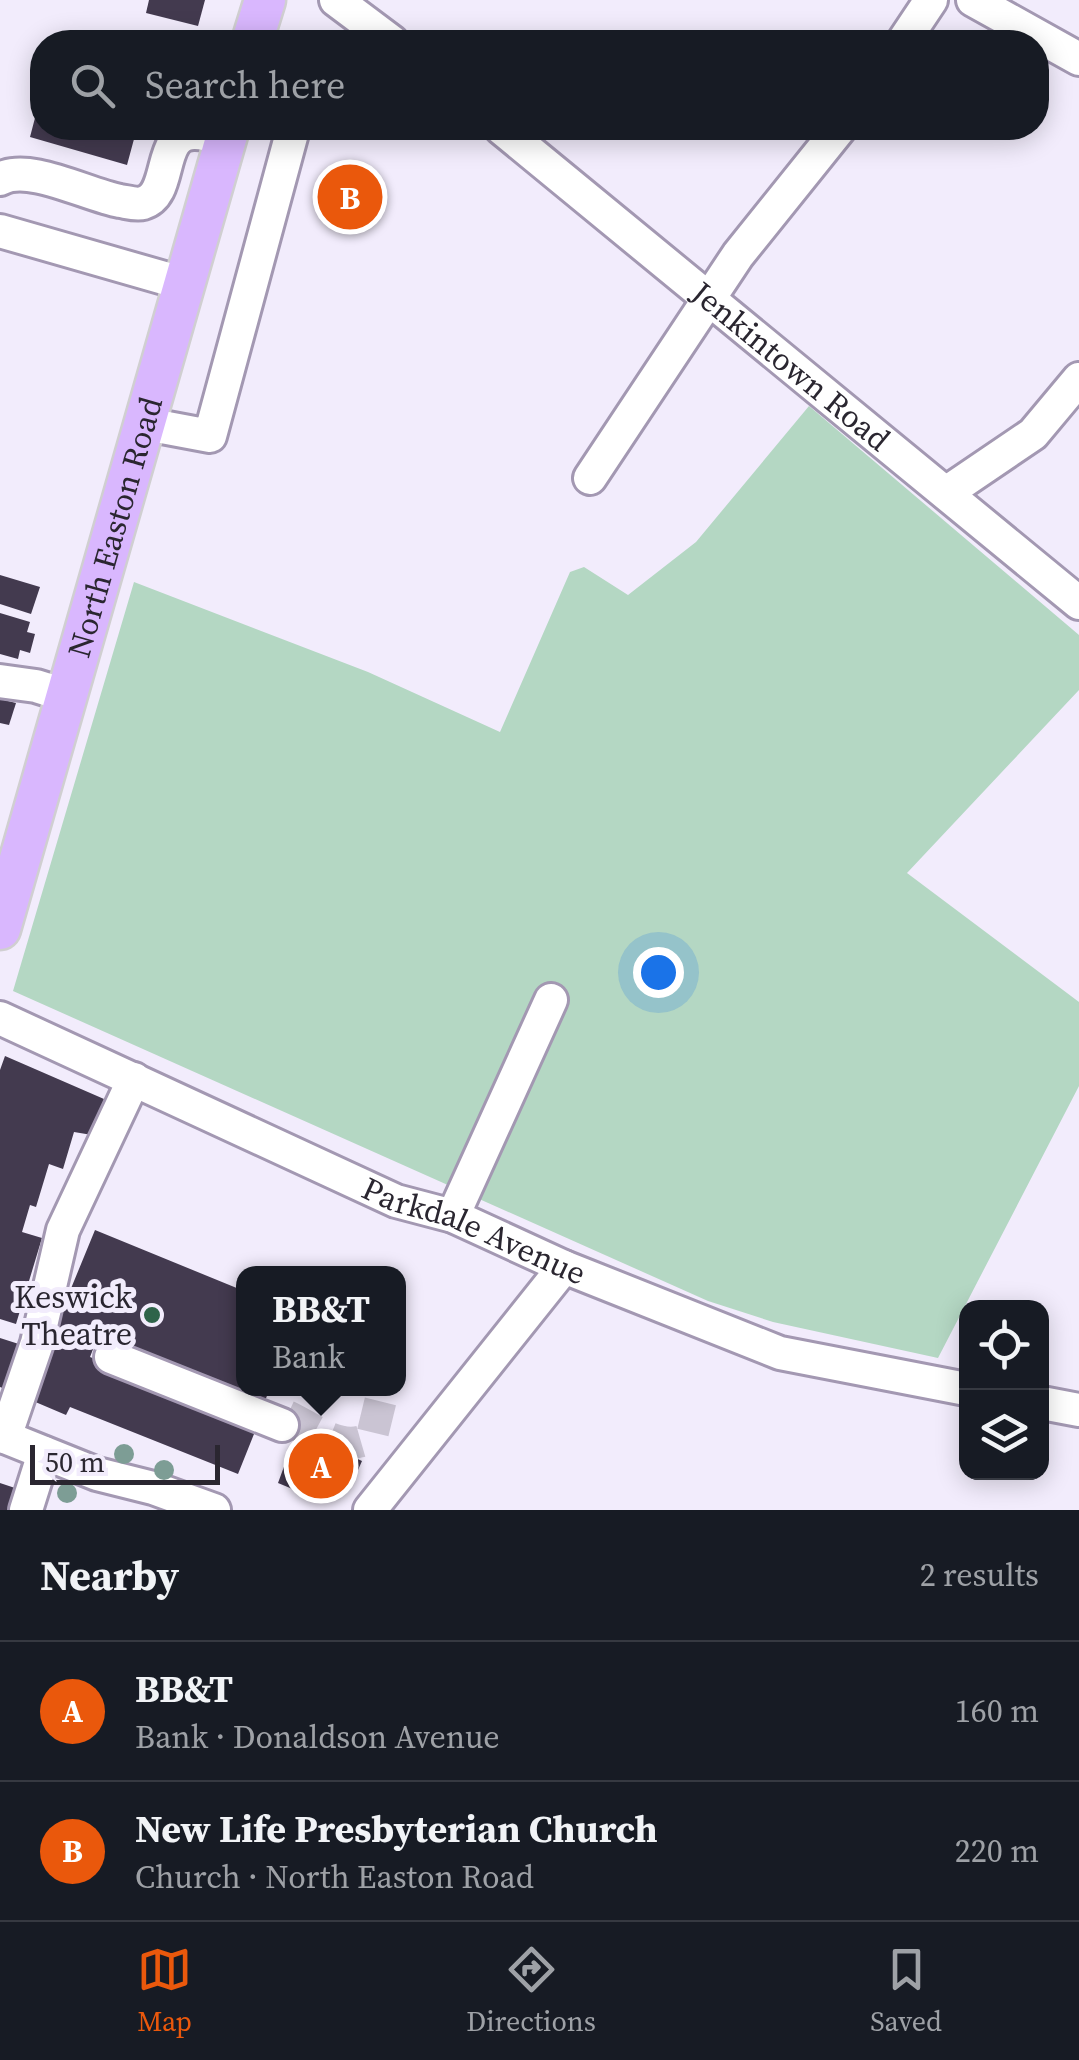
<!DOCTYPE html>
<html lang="en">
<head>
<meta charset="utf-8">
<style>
	:root { --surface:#171b24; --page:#242831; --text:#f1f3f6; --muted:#9ea1a6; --line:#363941; --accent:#ea580c }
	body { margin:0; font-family:"Source Serif 4",serif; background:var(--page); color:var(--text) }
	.controls { position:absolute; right:30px; bottom:30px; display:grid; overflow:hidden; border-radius:20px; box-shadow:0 5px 25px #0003 }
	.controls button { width:90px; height:90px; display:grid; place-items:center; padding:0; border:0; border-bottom:2px solid var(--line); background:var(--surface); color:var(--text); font:50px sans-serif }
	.scale { position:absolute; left:30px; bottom:25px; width:190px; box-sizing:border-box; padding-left:10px; border:5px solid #2a2630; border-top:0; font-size:28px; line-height:35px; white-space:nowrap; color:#2a2630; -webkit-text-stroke:8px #f2ecfc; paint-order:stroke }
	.you { position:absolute; left:658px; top:972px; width:35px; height:35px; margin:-25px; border:8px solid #fff; border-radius:50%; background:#1a73e8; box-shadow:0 0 0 15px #1a73e833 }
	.badge { display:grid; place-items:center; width:65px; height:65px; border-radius:50%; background:var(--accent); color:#fff; font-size:32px; font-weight:700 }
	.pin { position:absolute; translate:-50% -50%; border:5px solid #fff; box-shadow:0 2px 10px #0006 }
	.popup { position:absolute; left:236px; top:1266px; width:170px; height:130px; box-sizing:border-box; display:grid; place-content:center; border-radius:20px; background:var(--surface); filter:drop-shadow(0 2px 8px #0005); font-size:32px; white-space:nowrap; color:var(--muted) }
	.popup b { font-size:38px; color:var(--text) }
	.popup::after { content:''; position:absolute; left:50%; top:100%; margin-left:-20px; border:20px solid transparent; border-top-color:var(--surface) }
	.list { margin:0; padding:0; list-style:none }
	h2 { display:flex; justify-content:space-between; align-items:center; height:130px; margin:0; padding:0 40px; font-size:42px }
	h2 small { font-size:32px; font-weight:400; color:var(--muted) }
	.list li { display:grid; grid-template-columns:65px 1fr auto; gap:30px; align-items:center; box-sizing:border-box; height:140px; padding:0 40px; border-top:2px solid var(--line) }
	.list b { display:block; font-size:38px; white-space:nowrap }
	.list p { margin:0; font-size:32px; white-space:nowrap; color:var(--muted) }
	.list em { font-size:32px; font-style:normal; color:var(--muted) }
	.icon { flex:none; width:55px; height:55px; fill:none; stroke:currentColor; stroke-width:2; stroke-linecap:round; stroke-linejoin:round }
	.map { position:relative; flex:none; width:1079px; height:1510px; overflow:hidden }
	.search { position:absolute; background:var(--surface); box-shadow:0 5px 25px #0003; left:30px; right:30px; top:30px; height:110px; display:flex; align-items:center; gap:25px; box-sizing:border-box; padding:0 35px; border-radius:40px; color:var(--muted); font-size:38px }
	.sheet { height:410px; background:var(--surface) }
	nav { display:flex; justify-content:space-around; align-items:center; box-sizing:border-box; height:140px; border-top:2px solid var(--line); background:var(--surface); font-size:28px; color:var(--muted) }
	nav a { display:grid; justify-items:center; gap:5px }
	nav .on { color:var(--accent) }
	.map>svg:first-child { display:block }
</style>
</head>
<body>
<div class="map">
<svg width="1079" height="1510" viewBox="0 0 1079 1510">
	<rect width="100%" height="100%" fill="#f2ecfc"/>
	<path fill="#b4d7c3" d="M809 406 1079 635V690L907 873 1079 1002V1086L938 1358 773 1322 708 1301 13 991 134 582 368 672 500 732 570 572 584 567 628 595 696 542Z"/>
	<g fill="#433a4f">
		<path d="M149 0H205L198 26 146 13Z"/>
		<path d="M41 95 42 128H137L127 165 30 137Z"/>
		<path d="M0 575 40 587 31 614 0 604Z"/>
		<path d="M0 613 30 622 27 632 35 634 30 653 20 650 18 659 0 654Z"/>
		<path d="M0 699 16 703 9 725 0 723Z"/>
		<path d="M5 1056 104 1099 92 1135 74 1132 63 1169 49 1164 36 1207 30 1205 22 1232 42 1238 16 1324 0 1319V1070Z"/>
		<path d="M95 1230 244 1291V1388H270L263 1406 97 1339 90 1357 258 1424 238 1474 70 1407 66 1415 26 1398Z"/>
		<path d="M0 1338 25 1346 10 1391 0 1387Z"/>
		<path d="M297 1431 362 1461 354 1479 350 1478 345 1490 335 1486 324 1502 278 1483Z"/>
		<path d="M0 1483 18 1489 11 1510H0Z"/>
	</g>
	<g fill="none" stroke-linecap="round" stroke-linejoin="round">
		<path stroke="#cac4d3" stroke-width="32" stroke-dasharray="32 16" stroke-linecap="butt" d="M287 1416C315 1429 344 1455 372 1436L381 1399"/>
		<defs>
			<g id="minor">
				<path d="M336 0 392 42"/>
				<path d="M973 0 1079 59"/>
				<path d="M903 42 931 0"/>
				<path id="s1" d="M501 128 1079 603"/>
				<path d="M0 179C29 163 87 195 120 201 127 202 136 205 143 203 174 194 156 132 195 133 205 133 216 137 225 140"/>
				<path d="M0 231 185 284"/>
				<path d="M146 424 210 436 292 133 288 128"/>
				<path d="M590 478 738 255 840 128"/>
				<path d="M946 493 1033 434 1079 379"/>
				<path d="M0 681 36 686 68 696"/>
				<path id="s2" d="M0 1018 396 1201 453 1216 564 1267 780 1353 966 1389"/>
				<path d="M453 1216 551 1000"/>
				<path d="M111 1357 282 1425"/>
				<path d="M1042 1403 1079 1410"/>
				<path d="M0 1435 97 1474 153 1488 214 1510"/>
				<path d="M5 1437 37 1343 63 1230 134 1079"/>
				<path d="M26 1510 44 1453"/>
				<path d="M370 1510 564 1267"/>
			</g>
			<g id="major">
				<path d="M252 42 265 0"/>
				<path id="s3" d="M0 929 229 128"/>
			</g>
		</defs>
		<use href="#minor" stroke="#a398b2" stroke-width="38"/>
		<use href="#major" stroke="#d0cfd1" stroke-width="45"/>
		<use href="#minor" stroke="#fff" stroke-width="32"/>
		<use href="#major" stroke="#d9b7fe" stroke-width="40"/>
	</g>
	<g fill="#7d9d95">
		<circle cx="124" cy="1454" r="10"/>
		<circle cx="164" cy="1470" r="10"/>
		<circle cx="67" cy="1493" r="10"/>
	</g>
	<circle fill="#2f644a" stroke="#f2ecfc" stroke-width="4" cx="152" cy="1315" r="10"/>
	<g text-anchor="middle" stroke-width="10" stroke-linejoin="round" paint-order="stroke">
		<g font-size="32" fill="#2a2630" stroke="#f2ecfc">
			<text dy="11" stroke="none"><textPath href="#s1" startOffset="375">Jenkintown Road</textPath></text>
			<text dy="11" stroke="none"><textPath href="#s3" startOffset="418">North Easton Road</textPath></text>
			<text dy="11" stroke="none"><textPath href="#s2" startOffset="520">Parkdale Avenue</textPath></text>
		</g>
		<g font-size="32" fill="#2a2630" stroke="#f2ecfc" text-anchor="end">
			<text x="132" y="1308">Keswick<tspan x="132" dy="37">Theatre</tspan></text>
		</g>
	</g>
</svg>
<div class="controls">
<button><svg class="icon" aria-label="locate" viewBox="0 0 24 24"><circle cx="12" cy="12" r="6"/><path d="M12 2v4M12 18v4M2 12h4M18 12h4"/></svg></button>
<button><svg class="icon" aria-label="layers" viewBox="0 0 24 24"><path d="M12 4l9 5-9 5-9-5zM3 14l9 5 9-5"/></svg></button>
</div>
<div class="scale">50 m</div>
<div class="you"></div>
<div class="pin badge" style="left:321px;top:1466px">A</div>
<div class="popup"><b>BB&amp;T</b>Bank</div>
<div class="pin badge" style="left:350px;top:197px">B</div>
<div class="search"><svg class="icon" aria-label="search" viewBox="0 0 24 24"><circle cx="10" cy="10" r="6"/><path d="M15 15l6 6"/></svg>Search here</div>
</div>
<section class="sheet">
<h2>Nearby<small>2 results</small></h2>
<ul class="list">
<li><span class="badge">A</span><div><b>BB&amp;T</b><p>Bank · Donaldson Avenue</p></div><em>160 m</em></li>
<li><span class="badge">B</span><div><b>New Life Presbyterian Church</b><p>Church · North Easton Road</p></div><em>220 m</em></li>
</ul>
</section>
<nav>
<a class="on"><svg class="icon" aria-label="map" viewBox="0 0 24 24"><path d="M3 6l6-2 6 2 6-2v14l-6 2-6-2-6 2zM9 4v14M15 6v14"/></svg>Map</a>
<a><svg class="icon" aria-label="directions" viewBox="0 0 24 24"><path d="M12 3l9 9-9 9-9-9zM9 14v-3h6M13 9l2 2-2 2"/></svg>Directions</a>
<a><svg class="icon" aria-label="saved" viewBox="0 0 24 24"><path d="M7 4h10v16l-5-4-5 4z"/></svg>Saved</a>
</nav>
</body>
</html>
